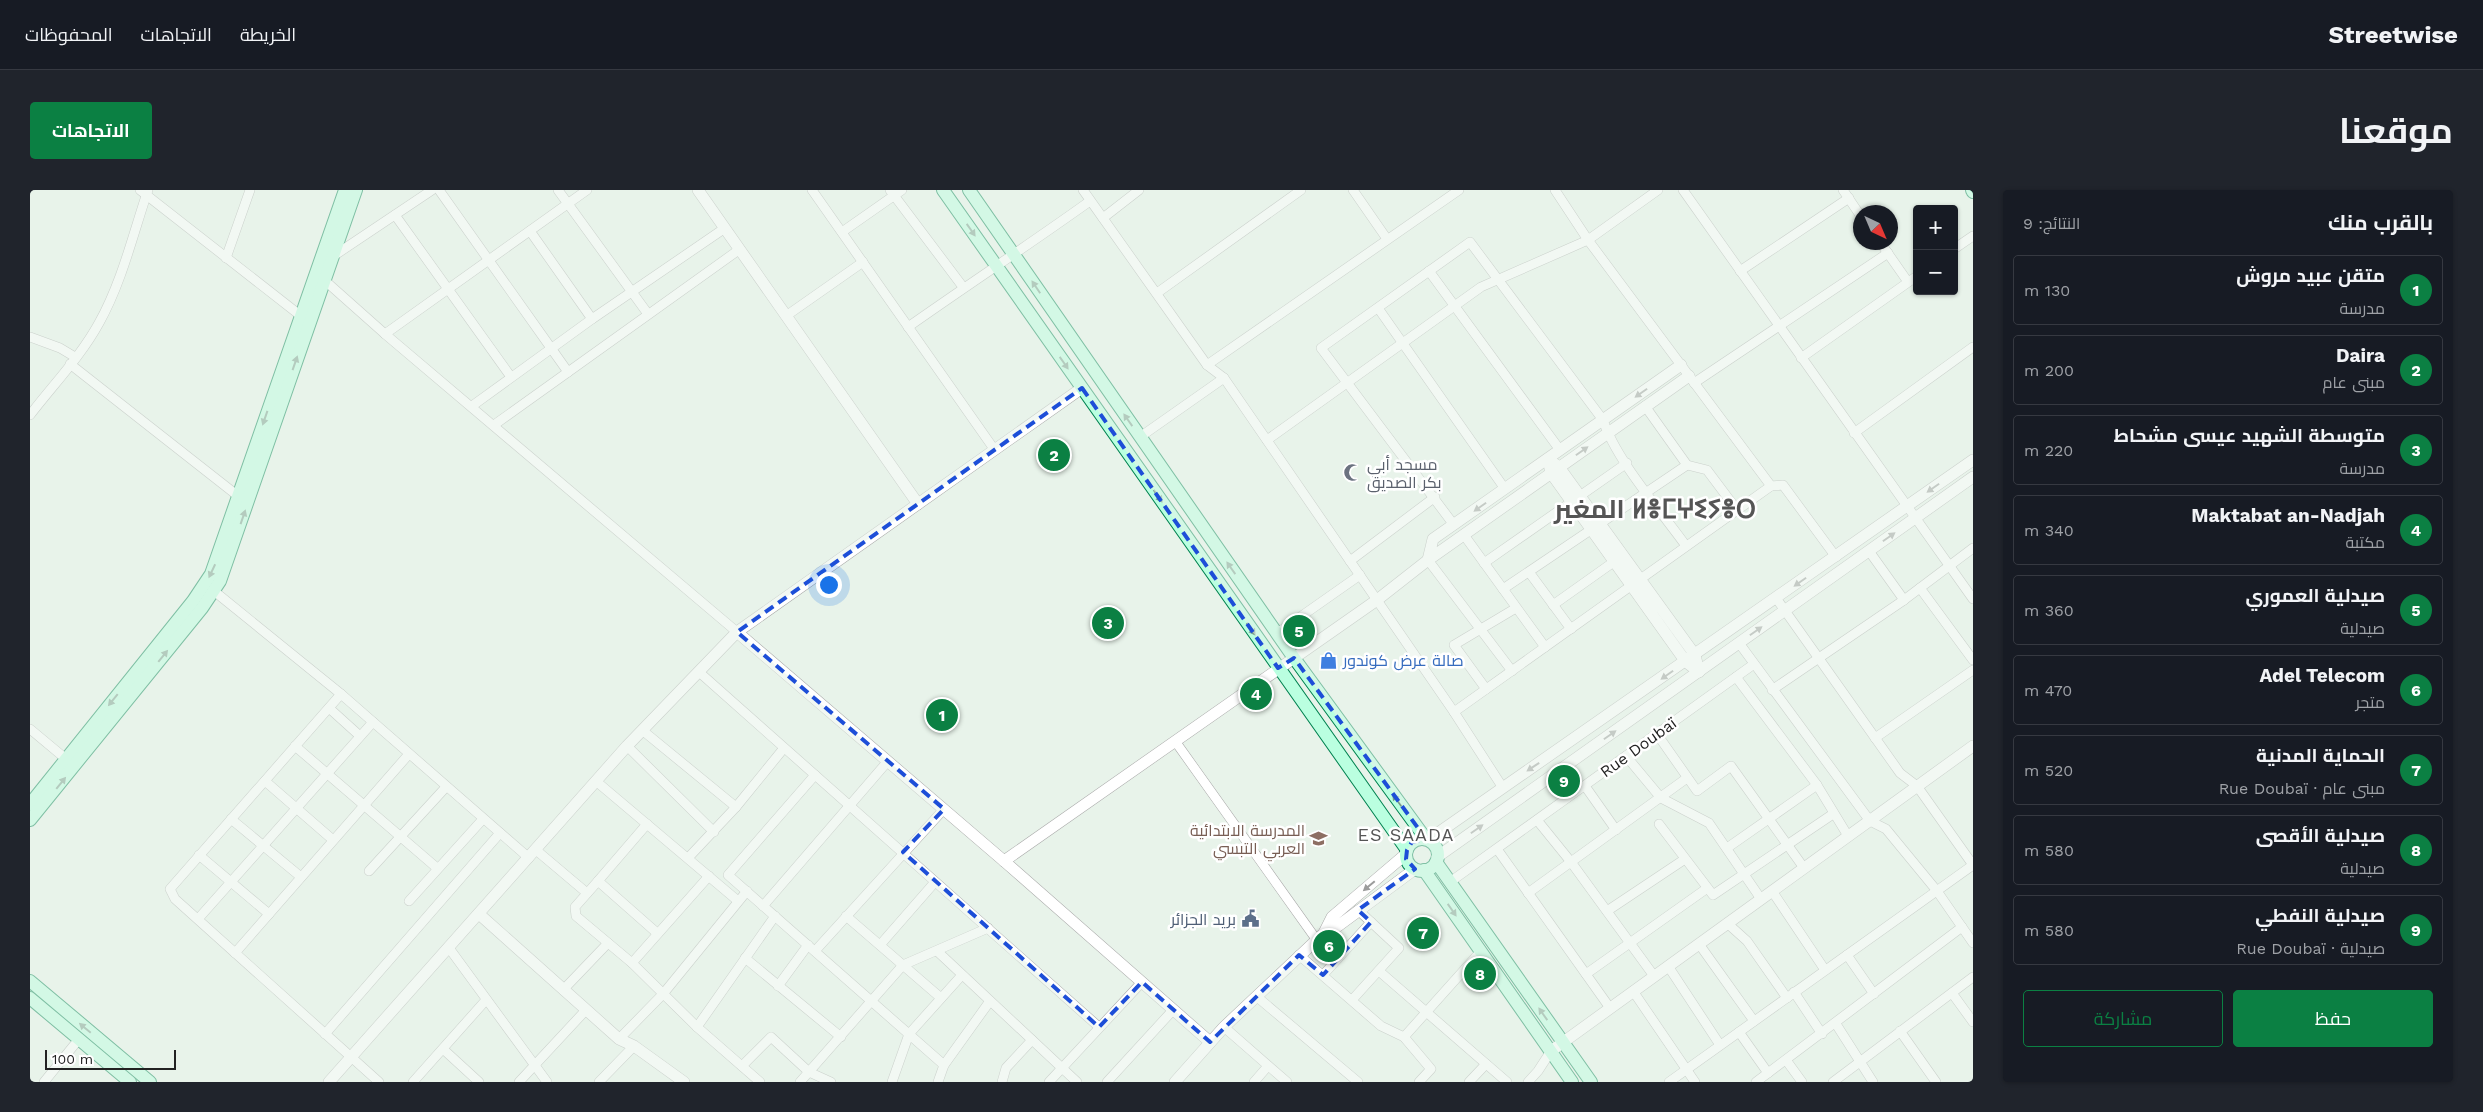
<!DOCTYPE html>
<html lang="ar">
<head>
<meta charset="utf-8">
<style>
	:root { --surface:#171b24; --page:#20242c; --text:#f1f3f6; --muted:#9ea1a6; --line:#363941; --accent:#0b8043 }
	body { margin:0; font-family:"Work Sans",Cairo,"Noto Sans Tifinagh",sans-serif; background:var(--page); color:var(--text); direction:rtl }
	.controls { position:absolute; right:15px; top:15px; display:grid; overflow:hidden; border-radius:5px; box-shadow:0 1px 4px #0004 }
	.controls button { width:45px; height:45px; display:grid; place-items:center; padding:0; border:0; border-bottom:1px solid var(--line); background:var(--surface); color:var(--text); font:25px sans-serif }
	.compass { position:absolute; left:1823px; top:15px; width:45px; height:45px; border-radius:50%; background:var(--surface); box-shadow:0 1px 4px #0004; rotate:136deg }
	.scale { position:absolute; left:15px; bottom:12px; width:131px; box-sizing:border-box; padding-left:5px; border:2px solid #222; border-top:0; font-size:14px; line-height:18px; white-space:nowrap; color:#222; -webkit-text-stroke:4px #fff; paint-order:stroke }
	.you { position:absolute; left:798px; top:394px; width:18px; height:18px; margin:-12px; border:4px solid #fff; border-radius:50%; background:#1a73e8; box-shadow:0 0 0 8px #1a73e833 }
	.badge { display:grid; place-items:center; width:32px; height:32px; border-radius:50%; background:var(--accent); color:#fff; font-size:16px; font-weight:700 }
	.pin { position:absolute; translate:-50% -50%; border:2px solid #fff; box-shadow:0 1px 5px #0006 }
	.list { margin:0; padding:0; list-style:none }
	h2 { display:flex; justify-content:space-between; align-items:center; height:65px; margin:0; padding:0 20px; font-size:21px }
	h2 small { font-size:16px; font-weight:400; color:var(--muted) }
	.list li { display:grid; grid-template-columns:32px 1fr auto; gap:15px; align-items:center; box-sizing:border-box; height:70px; margin:0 10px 10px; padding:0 10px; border:1px solid var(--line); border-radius:5px }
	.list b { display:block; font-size:19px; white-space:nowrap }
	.list p { margin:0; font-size:16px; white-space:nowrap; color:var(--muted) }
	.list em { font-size:16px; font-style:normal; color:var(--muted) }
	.actions { display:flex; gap:10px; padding:15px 20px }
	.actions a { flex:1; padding:11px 0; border:1px solid var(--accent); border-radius:5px; text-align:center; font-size:18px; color:var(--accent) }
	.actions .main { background:var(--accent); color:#fff }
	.map { position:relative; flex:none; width:1943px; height:892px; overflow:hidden; direction:ltr; border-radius:5px }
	header { display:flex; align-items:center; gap:30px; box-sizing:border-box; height:70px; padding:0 25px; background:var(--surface); border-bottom:1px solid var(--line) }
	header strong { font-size:24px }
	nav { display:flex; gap:28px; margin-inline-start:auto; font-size:18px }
	.intro { display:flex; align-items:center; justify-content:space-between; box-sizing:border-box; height:120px; padding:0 30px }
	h1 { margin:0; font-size:35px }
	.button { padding:12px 22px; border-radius:5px; background:var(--accent); color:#fff; font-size:18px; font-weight:700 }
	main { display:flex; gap:30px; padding:0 30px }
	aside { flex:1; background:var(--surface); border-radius:5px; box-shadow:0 1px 4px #0004 }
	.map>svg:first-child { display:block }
</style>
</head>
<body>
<header>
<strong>Streetwise</strong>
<nav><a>الخريطة</a><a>الاتجاهات</a><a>المحفوظات</a></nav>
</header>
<div class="intro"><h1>موقعنا</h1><a class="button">الاتجاهات</a></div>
<main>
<aside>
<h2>بالقرب منك<small>النتائج: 9</small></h2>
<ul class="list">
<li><span class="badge">1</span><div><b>متقن عبيد مروش</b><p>مدرسة</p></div><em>130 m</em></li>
<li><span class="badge">2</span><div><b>Daira</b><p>مبنى عام</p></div><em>200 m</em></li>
<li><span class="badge">3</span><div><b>متوسطة الشهيد عيسى مشحاط</b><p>مدرسة</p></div><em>220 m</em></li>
<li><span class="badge">4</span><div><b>Maktabat an-Nadjah</b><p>مكتبة</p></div><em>340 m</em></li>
<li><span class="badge">5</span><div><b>صيدلية العموري</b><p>صيدلية</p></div><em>360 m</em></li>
<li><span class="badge">6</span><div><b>Adel Telecom</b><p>متجر</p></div><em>470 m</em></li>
<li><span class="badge">7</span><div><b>الحماية المدنية</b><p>مبنى عام · Rue Doubaï</p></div><em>520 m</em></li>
<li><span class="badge">8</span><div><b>صيدلية الأقصى</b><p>صيدلية</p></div><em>580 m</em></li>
<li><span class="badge">9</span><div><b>صيدلية النفطي</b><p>صيدلية · Rue Doubaï</p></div><em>580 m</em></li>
</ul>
<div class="actions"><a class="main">حفظ</a><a>مشاركة</a></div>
</aside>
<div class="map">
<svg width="1943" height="892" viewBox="0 0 1943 892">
	<rect width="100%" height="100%" fill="#e8f3ea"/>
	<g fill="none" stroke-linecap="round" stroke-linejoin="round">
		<defs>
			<g id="minor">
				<path d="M110 0 271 126"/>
				<path d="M409 0 538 182"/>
				<path d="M528 0 618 124"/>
				<path d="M782 0 964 259"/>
				<path d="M860 0 933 97"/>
				<path d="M1053 0 1177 175 1194 188 1424 522 1473 598"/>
				<path d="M1323 0 1357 49"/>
				<path d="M1653 0 1943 409"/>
				<path d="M1813 0 1830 25"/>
				<path d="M365 25 481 187"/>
				<path d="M1073 28 1109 0"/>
				<path d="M500 41 562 129"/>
				<path d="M812 42 872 0"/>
				<path d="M1850 52 1878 92"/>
				<path d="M1924 59 1943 46"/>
				<path d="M302 67 402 0"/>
				<path d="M196 68 220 0"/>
				<path d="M1399 81 1530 260"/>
				<path d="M1710 81 1819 8"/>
				<path d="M292 88 355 144 707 442"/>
				<path d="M1127 103 1271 0"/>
				<path d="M1348 118 1475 299"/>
				<path d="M756 126 833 72"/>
				<path d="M878 137C939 94 1000 54 1060 11"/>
				<path d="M355 144 557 0"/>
				<path d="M0 147 30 158 45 167"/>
				<path d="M1771 168 1887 86"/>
				<path d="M40 174 208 306"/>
				<path d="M1177 175 1429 0"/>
				<path d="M1664 193 1858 63"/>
				<path d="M442 216 562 129 695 38"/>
				<path d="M0 225C23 195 51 166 69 133 92 92 103 44 118 0"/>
				<path d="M464 235 710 59"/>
				<path d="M1824 243 1943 157"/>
				<path d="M1110 247 1194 188"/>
				<path d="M1237 250 1451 97 1558 50 1628 0"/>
				<path d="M1657 275 1677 280 1707 320"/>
				<path d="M1741 296 1753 295 1806 367"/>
				<path d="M1424 335 1291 158 1440 52 1573 230C1586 270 1631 321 1656 356"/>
				<path d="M1434 345 1515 457"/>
				<path d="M1839 361 1874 410"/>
				<path d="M1398 370 1482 481"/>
				<path d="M1320 371 1405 307"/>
				<path d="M1454 373 1597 273"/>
				<path d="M1499 382 1541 439"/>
				<path d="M1890 398 1943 470"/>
				<path d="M1473 399 1657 275 1615 216"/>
				<path d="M184 401 311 504 499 668"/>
				<path d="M1746 408 1870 583 1887 596 1943 675"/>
				<path d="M1523 415 1585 371"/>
				<path d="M1246 444 1330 385"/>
				<path d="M1709 453 1840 631 1856 639 1907 701 1943 753"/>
				<path d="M669 482 1069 837"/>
				<path d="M1706 487 1787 595 1818 646"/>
				<path d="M1456 499 1424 455 1486 418"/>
				<path d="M1742 500 1874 410 1943 358"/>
				<path d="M311 504 140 699 145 709 349 892"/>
				<path d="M299 518 330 546"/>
				<path d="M1424 522 1741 296 1558 50 1525 0"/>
				<path d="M0 539 36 569"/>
				<path d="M612 540 706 617"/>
				<path d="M1627 544 1667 601 1701 576 1774 678"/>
				<path d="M1845 548 1943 480"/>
				<path d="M1145 551 1286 749"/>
				<path d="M265 556 407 678"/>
				<path d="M597 556 684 642"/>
				<path d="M1596 566 1631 608 1679 633 1731 709"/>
				<path d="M785 585 698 685 914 875"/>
				<path d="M235 591 303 650"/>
				<path d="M567 592 708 711"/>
				<path d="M1555 596 1586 640"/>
				<path d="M201 629 271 687"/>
				<path d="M1507 630 1541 672 1624 786"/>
				<path d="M617 634 568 691 627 743"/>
				<path d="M1629 634 1683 705 1803 624"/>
				<path d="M1697 658 1787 595"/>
				<path d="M1467 659 1580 818"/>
				<path d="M506 660 557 703"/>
				<path d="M169 665 239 724"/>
				<path d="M658 668 706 617 754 558"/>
				<path d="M339 681 416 597"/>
				<path d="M568 691 545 717 546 726 602 773 667 837 730 892"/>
				<path d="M1420 692 1724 474"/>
				<path d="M1742 701 1795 780"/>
				<path d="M1498 703 1657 588"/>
				<path d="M379 711 453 629"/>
				<path d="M733 716 858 571"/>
				<path d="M1577 721 1655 669"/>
				<path d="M816 726 911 808"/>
				<path d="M168 729 343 532"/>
				<path d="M1697 733 1717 751 1757 808"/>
				<path d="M1669 754 1724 831"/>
				<path d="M850 755 905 692"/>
				<path d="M419 758 517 892"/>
				<path d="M785 761 914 619"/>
				<path d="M907 761 1047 892"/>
				<path d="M205 763 379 564"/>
				<path d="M1269 765 1351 836 1374 847"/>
				<path d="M1817 765 1844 804"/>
				<path d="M715 768 811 847"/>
				<path d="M602 773 679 686"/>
				<path d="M1638 776 1690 855"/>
				<path d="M1349 781 1477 892"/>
				<path d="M1556 784 1676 699"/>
				<path d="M1293 785 1341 732"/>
				<path d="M748 796 778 755"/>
				<path d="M533 800 578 753"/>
				<path d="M1603 801 1665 892"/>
				<path d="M1764 802 1792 844"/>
				<path d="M1922 803 1943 832"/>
				<path d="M1226 806 1328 892"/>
				<path d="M1322 810 1369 758 1328 720"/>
				<path d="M1806 834 1843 892"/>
				<path d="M667 837 745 726"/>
				<path d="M1194 837 1257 892"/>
				<path d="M1870 841 1906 892"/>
				<path d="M1709 842 1738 883"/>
				<path d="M295 844 470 643"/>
				<path d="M589 849 633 804 717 701"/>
				<path d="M413 859 449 892"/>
				<path d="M1756 870 1772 892"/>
				<path d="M712 876 741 847 779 882 801 892"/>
				<path d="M14 892 49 849"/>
				<path d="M383 892 456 810"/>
				<path d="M489 892 555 821"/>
				<path d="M569 892 604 856"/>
				<path d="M770 892 873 775 958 738"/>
				<path d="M862 892 879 844 932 785"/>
				<path d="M908 892 914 875 960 811"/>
				<path d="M972 892 976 878 1002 850"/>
				<path d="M1019 892 1112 792"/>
				<path d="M1077 892 1143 820"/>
				<path d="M1224 892 1238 876"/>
				<path d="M1389 892 1401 879 1374 847 1451 761"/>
				<path d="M1439 892 1456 874"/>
				<path d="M1498 892 1508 881 1521 861"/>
				<path d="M1639 892 1943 675"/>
				<path d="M1726 892 1932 737"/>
				<path d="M1803 892 1943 787"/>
			</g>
			<g id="tertiary">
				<path d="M668 0 888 314"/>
				<path d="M1651 175 1403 349 1398 370 1659 186"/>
				<path d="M1518 269 1529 277 1665 465 1669 482 1656 472 1521 283Z"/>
				<path d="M707 442 974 671 1180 852"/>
				<path d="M1398 650 1943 270"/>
				<path d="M1376 664 1302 727 1294 743 1308 736 1385 679"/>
				<path d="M1407 667 1943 287"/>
				<path d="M974 671 1347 410 1398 370"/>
				<path d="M449 724 589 849 604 856 654 892"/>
				<path d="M1521 861 1943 556"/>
				<path d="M299 892 597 556 707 442 1052 198"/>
				<path d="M1145 892 1194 837 1294 743"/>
			</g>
			<g id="secondary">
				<path d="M913 0 1377 660"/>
				<path d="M939 0 1264 468 1396 649"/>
				<path d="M1942 0 1943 2"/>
				<path d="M0 614 163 411 181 384 315 0"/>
				<path d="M0 630 172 418 190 391 326 0"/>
				<circle cx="1392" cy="665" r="16"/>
				<path d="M1406 672 1561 892"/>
				<path d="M1394 680 1542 892"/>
				<path d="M0 791 120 892"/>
				<path d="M0 808 100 892"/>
			</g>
		</defs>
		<use href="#minor" stroke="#a9a9a9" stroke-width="10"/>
		<use href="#tertiary" stroke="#a9a9a9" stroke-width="12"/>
		<use href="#secondary" stroke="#008250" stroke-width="14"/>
		<use href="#minor" stroke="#fff" stroke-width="9"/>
		<use href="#tertiary" stroke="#fff" stroke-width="11"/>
		<use href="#secondary" stroke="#baffe0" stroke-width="12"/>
	</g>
	<defs><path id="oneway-solid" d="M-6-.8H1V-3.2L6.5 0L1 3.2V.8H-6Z" transform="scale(1.25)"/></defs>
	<g fill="#769c8a">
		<use href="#oneway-solid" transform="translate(941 40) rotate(55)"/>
		<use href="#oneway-solid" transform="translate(1006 97) rotate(-124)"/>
		<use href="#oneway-solid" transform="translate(265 173) rotate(-71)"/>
		<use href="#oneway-solid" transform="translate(1034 173) rotate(55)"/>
		<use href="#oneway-solid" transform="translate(235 228) rotate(109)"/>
		<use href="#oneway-solid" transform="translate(1098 230) rotate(-125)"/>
		<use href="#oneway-solid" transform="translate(1128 306) rotate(55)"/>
		<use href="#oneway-solid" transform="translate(213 327) rotate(-71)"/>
		<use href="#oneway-solid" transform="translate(1201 378) rotate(-125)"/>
		<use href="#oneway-solid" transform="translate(182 381) rotate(115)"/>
		<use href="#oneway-solid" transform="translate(1221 439) rotate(55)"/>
		<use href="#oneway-solid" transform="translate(133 466) rotate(-51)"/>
		<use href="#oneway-solid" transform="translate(83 510) rotate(129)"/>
		<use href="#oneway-solid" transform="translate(31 593) rotate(-51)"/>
		<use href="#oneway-solid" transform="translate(1367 610) rotate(-126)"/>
		<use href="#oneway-solid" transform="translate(1422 720) rotate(55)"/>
		<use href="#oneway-solid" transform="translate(1513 824) rotate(-125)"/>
		<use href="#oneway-solid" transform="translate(55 838) rotate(-140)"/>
	</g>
	<g fill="#9c9c9c">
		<use href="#oneway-solid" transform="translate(1611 203) rotate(145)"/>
		<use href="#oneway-solid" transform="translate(1552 261) rotate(-35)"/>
		<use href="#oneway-solid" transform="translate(1903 298) rotate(145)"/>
		<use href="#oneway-solid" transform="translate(1450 317) rotate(145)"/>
		<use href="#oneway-solid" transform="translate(1859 347) rotate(-35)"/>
		<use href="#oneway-solid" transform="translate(1770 392) rotate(145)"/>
		<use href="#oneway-solid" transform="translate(1726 441) rotate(-35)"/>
		<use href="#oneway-solid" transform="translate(1637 485) rotate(145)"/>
		<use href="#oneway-solid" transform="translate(1580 545) rotate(-35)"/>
		<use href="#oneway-solid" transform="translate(1503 577) rotate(146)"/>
		<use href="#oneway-solid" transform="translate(1447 639) rotate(-35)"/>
		<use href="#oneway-solid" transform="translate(1339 696) rotate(140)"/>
	</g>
	<path d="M0 0H1943V892H0ZM1052 198 1248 478 1264 468 1396 649 1382 652 1377 660 1376 669 1385 679 1328 720 1341 732 1293 785 1269 765 1180 852 1112 792 1069 837 873 662 914 619 707 442Z" fill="#e8f3ea" fill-opacity=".55" fill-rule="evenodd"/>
	<path fill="none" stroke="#1d4ed8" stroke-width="4" stroke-dasharray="10 6" stroke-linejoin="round" d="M1052 198 1248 478 1264 468 1396 649 1382 652 1377 660 1376 669 1385 679 1328 720 1341 732 1293 785 1269 765 1180 852 1112 792 1069 837 873 662 914 619 707 442Z"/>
	<defs>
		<symbol id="mosque-bare" viewBox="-9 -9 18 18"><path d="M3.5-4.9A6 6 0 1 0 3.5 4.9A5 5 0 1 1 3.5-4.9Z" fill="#6b7280" stroke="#fff" stroke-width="2.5" paint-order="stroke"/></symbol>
		<symbol id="shop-bare" viewBox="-9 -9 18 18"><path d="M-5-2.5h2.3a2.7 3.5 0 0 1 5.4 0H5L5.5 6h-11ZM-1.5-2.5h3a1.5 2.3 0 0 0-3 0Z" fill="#3f7fe0" stroke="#fff" stroke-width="2.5" paint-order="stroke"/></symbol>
		<symbol id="school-bare" viewBox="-9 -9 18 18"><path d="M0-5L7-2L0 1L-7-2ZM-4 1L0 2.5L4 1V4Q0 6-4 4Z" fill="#8d6e63" stroke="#fff" stroke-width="2.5" paint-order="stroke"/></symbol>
		<symbol id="civic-bare" viewBox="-9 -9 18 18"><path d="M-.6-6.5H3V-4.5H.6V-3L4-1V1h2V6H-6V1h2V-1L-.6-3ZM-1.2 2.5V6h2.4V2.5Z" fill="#5c6f8a" stroke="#fff" stroke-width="2.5" paint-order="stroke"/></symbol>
	</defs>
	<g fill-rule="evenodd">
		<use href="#mosque-bare" x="1310" y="270" width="25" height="25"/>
		<use href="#shop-bare" x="1286" y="458" width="25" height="25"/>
		<use href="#school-bare" x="1276" y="636" width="25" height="25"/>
		<use href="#civic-bare" x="1208" y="716" width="25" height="25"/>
	</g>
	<g text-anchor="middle" stroke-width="5" stroke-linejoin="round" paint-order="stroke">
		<g font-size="16" fill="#5b616d" stroke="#fff" text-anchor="start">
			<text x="1337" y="280">مسجد أبي<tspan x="1337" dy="18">بكر الصديق</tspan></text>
		</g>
		<g font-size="16" fill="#366cbe" stroke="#fff" text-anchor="start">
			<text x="1313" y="476">صالة عرض كوندور</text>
		</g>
		<g font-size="16" fill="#222" stroke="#fff">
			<text transform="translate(1608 557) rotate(-36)" y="6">Rue Doubaï</text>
		</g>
		<g font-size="16" fill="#785e54" stroke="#fff" text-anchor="end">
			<text x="1275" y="646">المدرسة الابتدائية<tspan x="1275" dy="18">العربي التبسي</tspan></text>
		</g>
		<g font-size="16" fill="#4e5e75" stroke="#fff" text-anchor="end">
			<text x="1206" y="735">بريد الجزائر</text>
		</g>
		<g font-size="18" letter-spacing="1" fill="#555" stroke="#fff">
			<text x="1376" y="651">ES SAADA</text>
		</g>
		<g font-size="26" font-weight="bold" fill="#555" stroke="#fff">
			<text x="1625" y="328">المغير ⵍⴻⵎⵖⵉⵢⴻⵔ</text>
		</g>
	</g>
</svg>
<div class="controls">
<button>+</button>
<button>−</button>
</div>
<svg class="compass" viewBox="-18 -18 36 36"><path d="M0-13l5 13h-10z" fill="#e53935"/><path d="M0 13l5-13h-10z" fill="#9ea1a6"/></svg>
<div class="scale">100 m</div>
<div class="you"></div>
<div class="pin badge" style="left:912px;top:525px">1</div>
<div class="pin badge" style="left:1024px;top:265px">2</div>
<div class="pin badge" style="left:1078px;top:433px">3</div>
<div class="pin badge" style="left:1226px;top:504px">4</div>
<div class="pin badge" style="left:1269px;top:441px">5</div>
<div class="pin badge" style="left:1299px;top:756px">6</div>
<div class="pin badge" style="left:1393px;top:743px">7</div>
<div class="pin badge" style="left:1450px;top:784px">8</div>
<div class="pin badge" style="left:1534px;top:591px">9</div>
</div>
</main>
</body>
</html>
